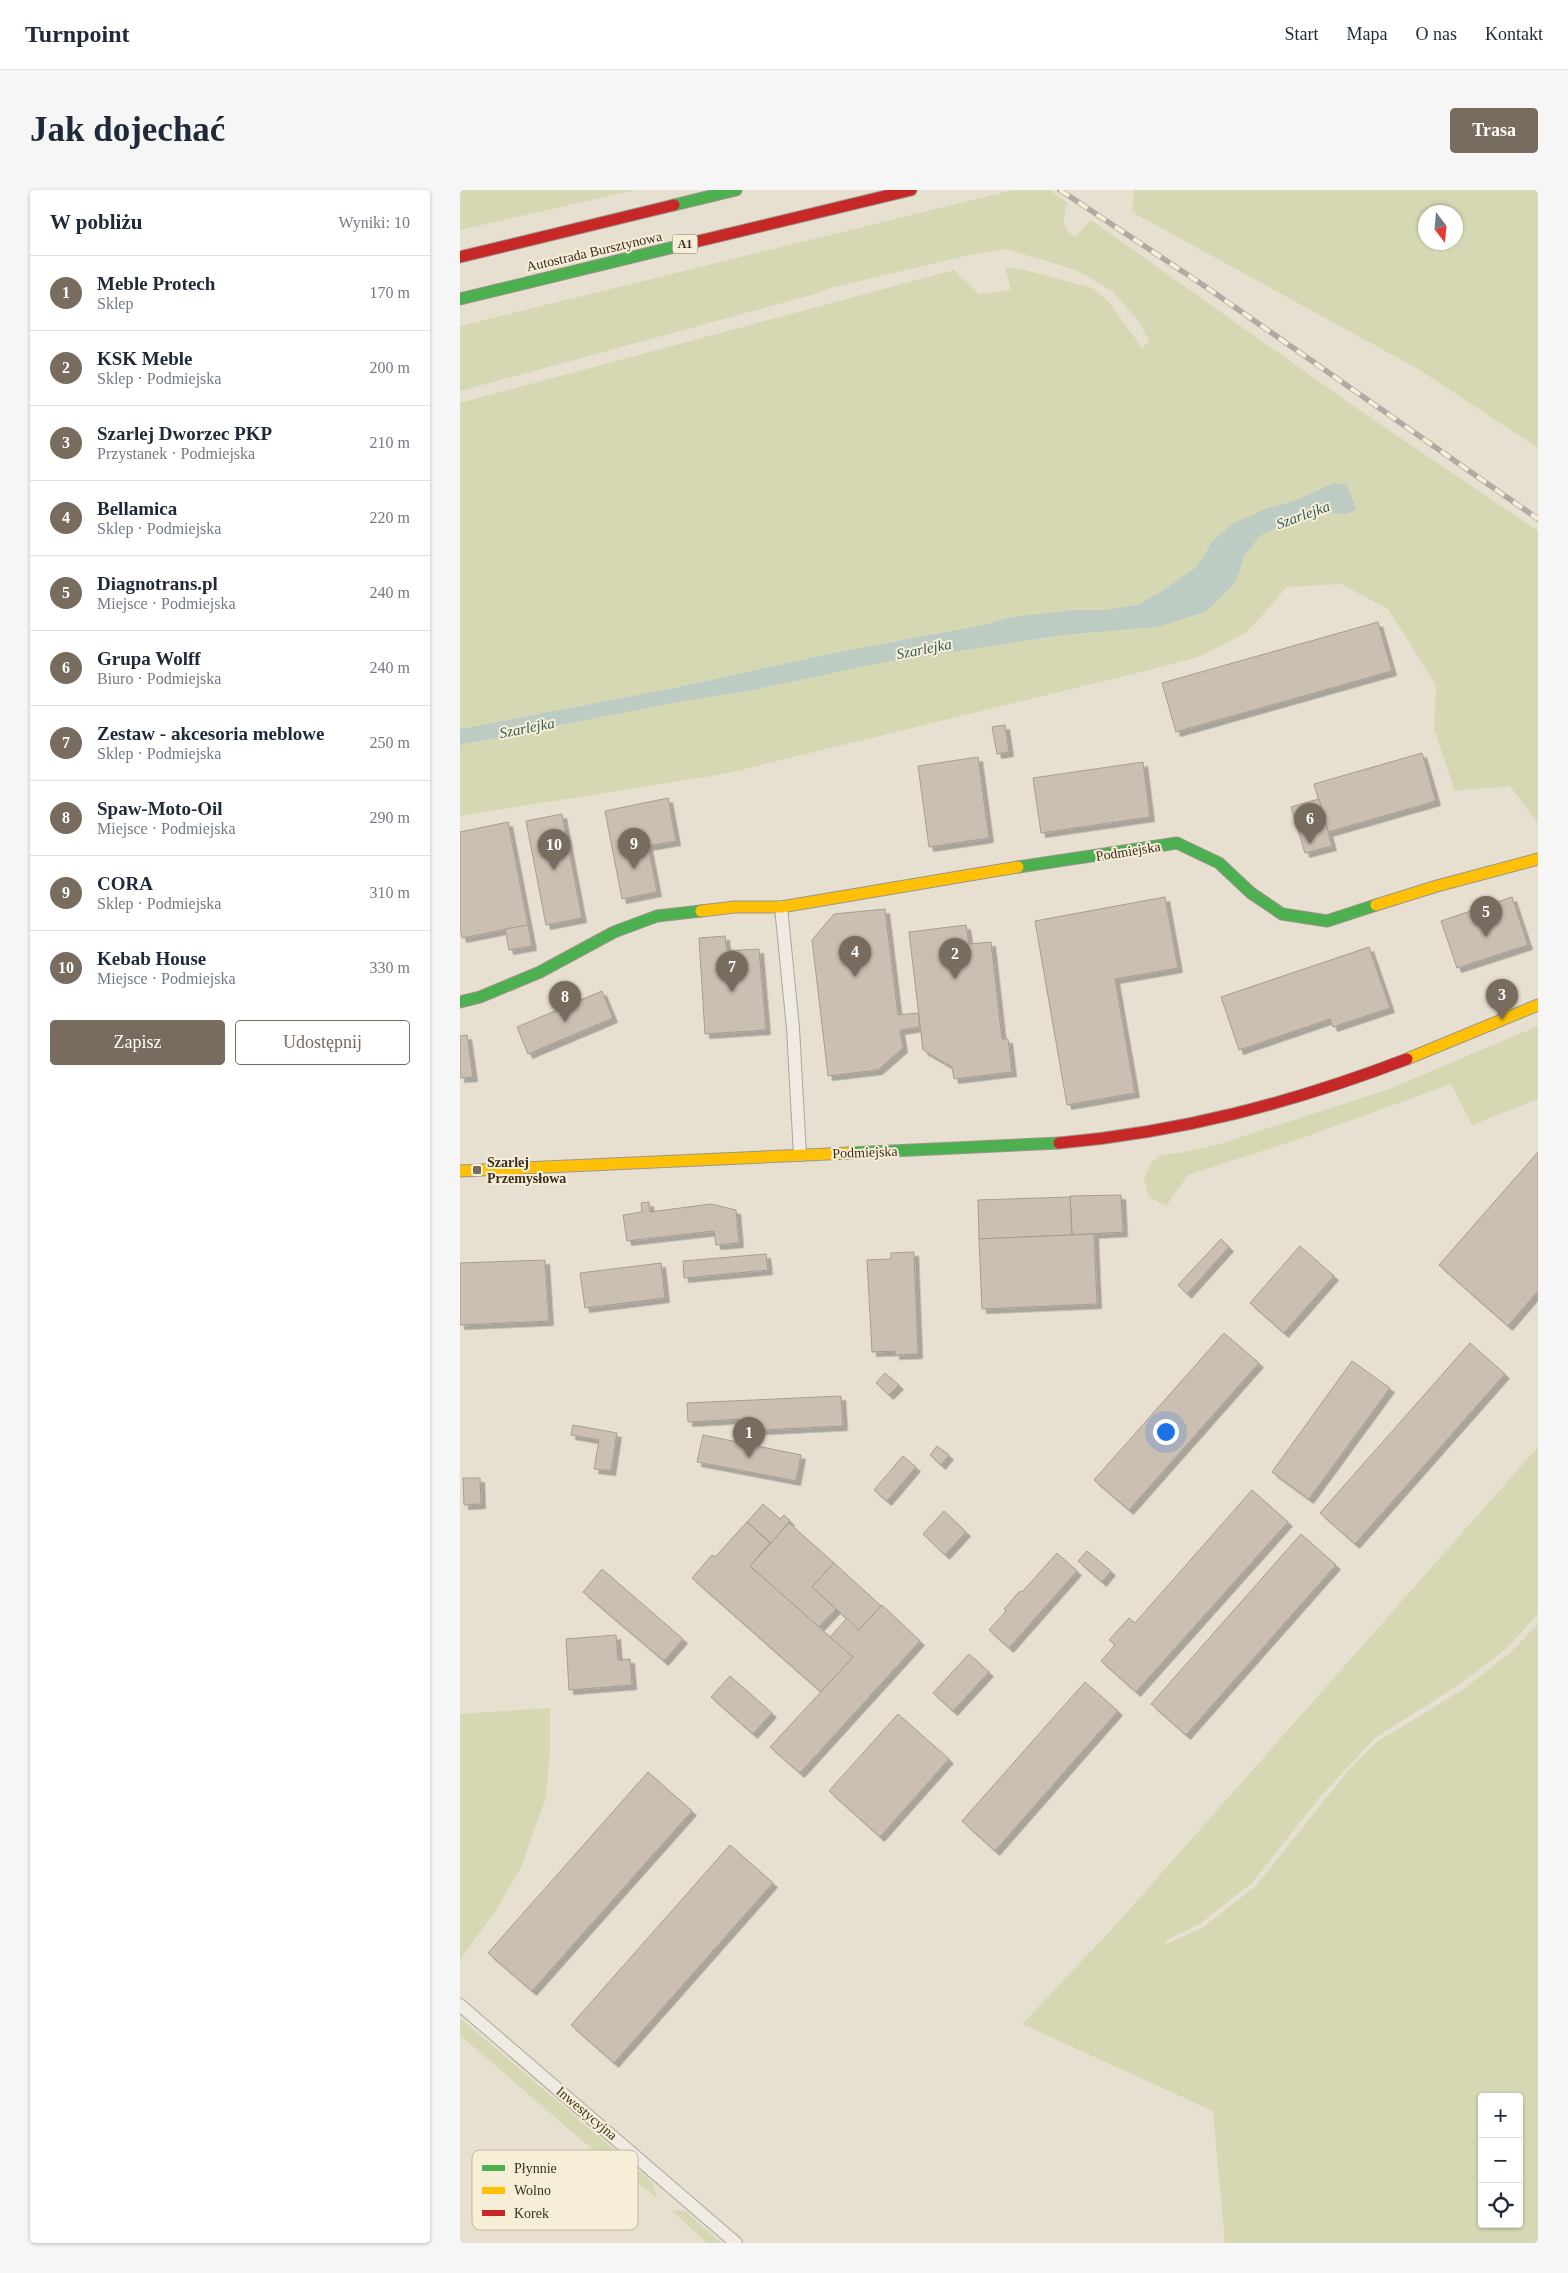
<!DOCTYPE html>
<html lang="pl">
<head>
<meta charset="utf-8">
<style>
	:root { --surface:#fff; --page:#f6f6f7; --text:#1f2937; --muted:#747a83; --line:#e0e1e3; --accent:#786c5e }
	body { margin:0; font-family:"Times New Roman",serif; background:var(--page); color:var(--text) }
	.controls { position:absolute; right:15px; bottom:15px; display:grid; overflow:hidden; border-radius:5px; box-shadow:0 1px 4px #0004 }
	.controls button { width:45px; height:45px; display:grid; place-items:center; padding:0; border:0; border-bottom:1px solid var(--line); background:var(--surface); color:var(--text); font:25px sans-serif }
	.compass { position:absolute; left:958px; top:15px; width:45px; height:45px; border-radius:50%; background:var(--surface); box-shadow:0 1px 4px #0004; rotate:164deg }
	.you { position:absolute; left:705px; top:1241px; width:18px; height:18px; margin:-12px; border:4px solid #fff; border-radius:50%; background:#1a73e8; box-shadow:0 0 0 8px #1a73e833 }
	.badge { display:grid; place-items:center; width:32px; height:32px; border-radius:50%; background:var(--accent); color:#fff; font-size:16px; font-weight:700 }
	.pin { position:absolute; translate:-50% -41px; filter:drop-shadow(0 1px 2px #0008) }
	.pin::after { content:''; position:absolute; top:26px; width:18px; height:15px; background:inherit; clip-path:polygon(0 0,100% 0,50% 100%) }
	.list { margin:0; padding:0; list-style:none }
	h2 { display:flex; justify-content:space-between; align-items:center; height:65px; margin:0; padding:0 20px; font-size:21px }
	h2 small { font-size:16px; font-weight:400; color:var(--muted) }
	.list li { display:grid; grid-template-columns:32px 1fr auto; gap:15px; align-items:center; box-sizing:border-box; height:75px; padding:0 20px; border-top:1px solid var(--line) }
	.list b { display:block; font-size:19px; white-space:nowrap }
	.list p { margin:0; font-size:16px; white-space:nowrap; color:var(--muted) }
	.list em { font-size:16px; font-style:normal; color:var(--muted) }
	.actions { display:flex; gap:10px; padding:15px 20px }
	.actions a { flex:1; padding:11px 0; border:1px solid var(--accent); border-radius:5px; text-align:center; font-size:18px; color:var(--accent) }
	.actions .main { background:var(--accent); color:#fff }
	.icon { flex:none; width:28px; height:28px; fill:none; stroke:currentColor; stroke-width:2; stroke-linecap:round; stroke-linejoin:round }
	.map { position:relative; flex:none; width:1078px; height:2053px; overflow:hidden; border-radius:5px }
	header { display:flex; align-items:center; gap:30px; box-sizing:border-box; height:70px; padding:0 25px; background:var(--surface); border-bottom:1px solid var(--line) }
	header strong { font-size:24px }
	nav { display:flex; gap:28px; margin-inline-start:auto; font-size:18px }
	.intro { display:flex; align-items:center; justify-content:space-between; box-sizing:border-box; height:120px; padding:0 30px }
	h1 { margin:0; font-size:35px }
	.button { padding:12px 22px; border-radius:5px; background:var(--accent); color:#fff; font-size:18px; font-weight:700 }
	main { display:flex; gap:30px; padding:0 30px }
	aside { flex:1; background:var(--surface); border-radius:5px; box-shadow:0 1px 4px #0004 }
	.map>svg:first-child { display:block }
</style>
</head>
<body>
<header>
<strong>Turnpoint</strong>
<nav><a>Start</a><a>Mapa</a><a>O nas</a><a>Kontakt</a></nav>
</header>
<div class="intro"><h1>Jak dojechać</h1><a class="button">Trasa</a></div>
<main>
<aside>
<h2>W pobliżu<small>Wyniki: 10</small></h2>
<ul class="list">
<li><span class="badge">1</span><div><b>Meble Protech</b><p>Sklep</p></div><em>170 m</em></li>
<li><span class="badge">2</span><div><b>KSK Meble</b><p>Sklep · Podmiejska</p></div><em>200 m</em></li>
<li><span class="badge">3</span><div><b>Szarlej Dworzec PKP</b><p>Przystanek · Podmiejska</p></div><em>210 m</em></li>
<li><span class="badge">4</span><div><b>Bellamica</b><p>Sklep · Podmiejska</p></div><em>220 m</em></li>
<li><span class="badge">5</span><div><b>Diagnotrans.pl</b><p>Miejsce · Podmiejska</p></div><em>240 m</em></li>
<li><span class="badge">6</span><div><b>Grupa Wolff</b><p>Biuro · Podmiejska</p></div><em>240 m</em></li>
<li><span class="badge">7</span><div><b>Zestaw - akcesoria meblowe</b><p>Sklep · Podmiejska</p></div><em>250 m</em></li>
<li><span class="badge">8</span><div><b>Spaw-Moto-Oil</b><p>Miejsce · Podmiejska</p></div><em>290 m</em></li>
<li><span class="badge">9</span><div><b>CORA</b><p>Sklep · Podmiejska</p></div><em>310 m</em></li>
<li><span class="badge">10</span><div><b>Kebab House</b><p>Miejsce · Podmiejska</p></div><em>330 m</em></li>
</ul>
<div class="actions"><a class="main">Zapisz</a><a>Udostępnij</a></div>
</aside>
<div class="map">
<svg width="1078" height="2053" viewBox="0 0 1078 2053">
	<defs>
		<filter id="shadow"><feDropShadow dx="4.5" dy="4.5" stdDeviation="0" flood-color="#0004"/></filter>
	</defs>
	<rect width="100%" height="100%" fill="#e7e0d1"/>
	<g fill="#d6d7b3" fill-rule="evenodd">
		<path d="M0 0H175L0 40Z"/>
		<path d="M553 0H589L608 13C602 27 602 39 615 47L631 30 895 217 1078 341V633L1050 596 995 601 974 539 976 495 928 419 881 394 827 397 787 442 741 466 685 481 264 584 0 626V555L218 512 293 500 426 472 604 445 697 437 742 423 750 418 776 392 784 367 799 347 807 342 847 326 862 323 882 324 867 296 834 311 808 318 750 354 744 366 735 378 702 401 677 415 645 420H613L552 427 523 435 378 462 214 498 0 539V213L494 80 519 104 551 100 545 78 561 79 632 98 649 112 682 158 689 152 679 131 651 100 616 80 546 59 518 63 366 99 355 104 0 201V136Z"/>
		<path d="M674 0H1078V258L958 179 672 22ZM966 22H996V52H966Z"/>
		<path d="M1078 836V909L1012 935 991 894 842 948 728 985 706 1016 689 1007 684 988 691 973 701 965 725 962 760 954 929 899Z"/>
		<path d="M1078 1257V1424L1048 1457 1003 1492 915 1548 860 1607 792 1693 741 1733 705 1751 707 1754 743 1737 796 1696 891 1577 917 1552 1005 1498 1051 1462 1078 1434V2053H765L753 1921 562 1834 653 1738ZM1022 1907H1059V2034H1022Z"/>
		<path d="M90 1518V1563L86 1607 61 1677 38 1717 0 1770V1524Z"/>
		<path d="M0 1828 192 1992 197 2008 120 1949 0 1845Z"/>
		<path d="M211 2020 225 2021 261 2053H247Z"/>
	</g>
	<path fill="#bcccc2" d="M877 293 887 295 896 319 887 324 862 323 847 326 807 342 799 347 784 367 776 392 750 418 742 423 697 437 604 445 426 472 293 500 218 512 0 555V539L214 498 378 462 523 435 552 427 613 420H645L677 415 702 401 735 378 744 366 750 354 772 334 808 318 834 311 867 296Z"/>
	<g fill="#cbbfb2" stroke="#a89c90" filter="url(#shadow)">
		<path d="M918 432 932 481 716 542 702 493Z"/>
		<path d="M545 535 549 562 537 564 532 537Z"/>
		<path d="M962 563 976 611 868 642 854 594Z"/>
		<path d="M518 567 529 648 469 657 458 576Z"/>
		<path d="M683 572 690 627 581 643 573 588Z"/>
		<path d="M208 608 216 651 188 656 197 702 162 709 145 621Z"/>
		<path d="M859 609 872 656 845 663 831 617Z"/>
		<path d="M102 624 122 728 86 735 66 631Z"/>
		<path d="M48 632 68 735 2 748 0 738V642Z"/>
		<path d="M705 707 718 778 655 789 675 903 607 915 575 731Z"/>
		<path d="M1052 707 1068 755 997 778 981 731Z"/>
		<path d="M425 719 438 825 458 823 460 837 440 840 443 858 418 880 368 886 352 750 374 724Z"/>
		<path d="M68 735 72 756 49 760 45 739Z"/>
		<path d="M506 735 509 754 531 752 542 849H548L552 882 494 889 492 877 463 860 449 742Z"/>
		<path d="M265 746 267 761 299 759 306 840 245 844 239 748Z"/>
		<path d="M909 757 930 818 873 837 870 829 779 860 761 807Z"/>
		<path d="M142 801 153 828 68 864 57 837Z"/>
		<path d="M7 845 13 887 0 888V846Z"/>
		<path d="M1078 962V1101L1048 1136 979 1075Z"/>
		<path d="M661 1005 663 1042 612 1045 610 1006Z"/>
		<path d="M610 1007 612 1045 519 1049 518 1010Z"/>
		<path d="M189 1012 190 1022 251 1014 276 1020 279 1053 256 1055 254 1041 167 1051 163 1025 182 1022 181 1013Z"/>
		<path d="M634 1044 637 1114 522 1119 519 1049Z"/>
		<path d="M761 1049 769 1057 727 1104 718 1095Z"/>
		<path d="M840 1056 874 1086 824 1143 790 1113Z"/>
		<path d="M454 1062 458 1164 435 1165V1161L412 1162 407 1070 431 1069V1063Z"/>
		<path d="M306 1064 308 1080 224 1088 223 1071Z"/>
		<path d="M85 1070 89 1131 0 1135V1073Z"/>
		<path d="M201 1073 205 1108 125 1118 120 1083Z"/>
		<path d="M764 1143 799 1173 669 1320 634 1290Z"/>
		<path d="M1010 1153 1045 1184 895 1354 860 1323Z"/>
		<path d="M892 1171 930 1198 849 1309 812 1282Z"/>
		<path d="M425 1183 439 1195 429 1205 416 1193Z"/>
		<path d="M381 1206 383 1236 281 1241 280 1229 228 1232 227 1213Z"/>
		<path d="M113 1235 157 1243 151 1281 134 1279 139 1250 111 1245Z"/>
		<path d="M243 1245 341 1265 336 1291 237 1272Z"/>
		<path d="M477 1256 489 1265 481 1275 470 1265Z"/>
		<path d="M443 1266 456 1277 427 1311 414 1300Z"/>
		<path d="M3 1288H20L21 1314 4 1315Z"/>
		<path d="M792 1300 828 1332 676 1502 641 1471 655 1455 649 1450 669 1428 675 1433Z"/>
		<path d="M303 1314 320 1329 324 1325 330 1331 311 1353 287 1332Z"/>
		<path d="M484 1321 506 1342 485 1365 463 1344Z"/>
		<path d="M287 1332 310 1353 290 1376 393 1467 361 1502 232 1388 252 1365 255 1367Z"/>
		<path d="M329 1333 374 1373 352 1397 376 1419 359 1437 290 1376Z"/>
		<path d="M841 1344 876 1375 726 1545 691 1514Z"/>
		<path d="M627 1361 651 1381 642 1392 618 1371Z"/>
		<path d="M597 1363 617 1381 549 1458 529 1440 546 1421 544 1419 558 1403 561 1401 562 1402Z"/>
		<path d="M374 1373 421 1416 399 1440 352 1397Z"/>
		<path d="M142 1379 223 1449 204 1471 123 1402Z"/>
		<path d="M422 1415 460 1451 340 1583 310 1557 393 1467 370 1447 387 1428 399 1440Z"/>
		<path d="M156 1445 158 1470 170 1469 172 1495 109 1500 106 1449Z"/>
		<path d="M509 1464 529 1482 493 1521 473 1503Z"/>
		<path d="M270 1486 312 1523 293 1544 251 1507Z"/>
		<path d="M625 1492 658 1521 535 1661 502 1631Z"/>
		<path d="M438 1524 489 1569 420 1647 369 1601Z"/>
		<path d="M188 1582 232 1621 72 1801 28 1763Z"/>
		<path d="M270 1655 313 1693 154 1873 111 1835Z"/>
	</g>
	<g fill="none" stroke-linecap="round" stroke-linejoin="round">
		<defs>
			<g id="street">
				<path d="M321 717 333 838 340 965"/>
				<path d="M0 1815 276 2053"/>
			</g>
			<g id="fast">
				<path d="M214 15 276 0"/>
				<path d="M0 109 218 56"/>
				<path d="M558 677 717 653 759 673 791 703 822 724 867 731 916 715"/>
				<path d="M0 812 20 807 80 782 154 742 197 726 241 721"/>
				<path d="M389 963 599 953"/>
			</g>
			<g id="slow">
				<path d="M916 715 977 696 1078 669"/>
				<path d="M241 721 275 717H321L558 677"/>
				<path d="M947 869 1078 815"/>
				<path d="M0 981 389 963"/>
			</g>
			<g id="jam">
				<path d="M218 56 451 0"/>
				<path d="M0 67 214 15"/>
				<path d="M599 953C721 942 832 913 947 869"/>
			</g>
		</defs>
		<use href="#street" stroke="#ada599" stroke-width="14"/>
		<use href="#fast" stroke="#9c958a" stroke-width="13"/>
		<use href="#slow" stroke="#9c958a" stroke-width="13"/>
		<use href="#jam" stroke="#9c958a" stroke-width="13"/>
		<use href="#street" stroke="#efebe3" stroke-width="12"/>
		<use href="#fast" stroke="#4caf50" stroke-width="11"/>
		<use href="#slow" stroke="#ffc107" stroke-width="11"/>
		<use href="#jam" stroke="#c62828" stroke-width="11"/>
		<defs>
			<path id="rail" d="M600 0 746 97 1078 329"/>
		</defs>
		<use href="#rail" stroke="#afaaa2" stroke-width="5.5"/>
		<use href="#rail" stroke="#f7eed8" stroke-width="4" stroke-dasharray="11" stroke-linecap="butt"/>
	</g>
	<rect fill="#786c5e" stroke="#f7eed8" stroke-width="2" x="12" y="975" width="10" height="10" rx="2.5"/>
	<g text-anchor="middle" stroke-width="4" stroke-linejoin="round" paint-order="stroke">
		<rect fill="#f7eed8" stroke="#756857" stroke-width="1" x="212.5" y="44.5" width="25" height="19" rx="4"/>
		<g font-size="12" font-weight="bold" fill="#3d2e20">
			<text x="225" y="58">A1</text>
		</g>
		<g font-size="14" fill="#3d2e20" stroke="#f7eed8">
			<text transform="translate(134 61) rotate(-13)" y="5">Autostrada Bursztynowa</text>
			<text transform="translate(668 661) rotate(-9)" y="5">Podmiejska</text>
			<text transform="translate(405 962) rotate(-2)" y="5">Podmiejska</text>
			<text transform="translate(127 1923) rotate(40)" y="5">Inwestycyjna</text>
		</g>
		<g font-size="14" font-weight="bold" fill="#3d2e20" stroke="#f7eed8" text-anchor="start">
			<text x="27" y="977">Szarlej<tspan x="27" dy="16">Przemysłowa</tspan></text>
		</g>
		<g font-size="15" font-style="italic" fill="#2f5d5a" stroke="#f7eed8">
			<text transform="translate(843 325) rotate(-20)" y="5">Szarlejka</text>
			<text transform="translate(464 459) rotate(-11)" y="5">Szarlejka</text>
			<text transform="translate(67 538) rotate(-11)" y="5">Szarlejka</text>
		</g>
	</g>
	<rect x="12" y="1960" width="166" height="80" rx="8" fill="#f7eed8" stroke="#bfb4a1" stroke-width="1"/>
	<rect x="22" y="1975" width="23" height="6" fill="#4caf50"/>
	<rect x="22" y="1997" width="23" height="7" fill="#ffc107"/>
	<rect x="22" y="2020" width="23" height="6" fill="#c62828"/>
	<g font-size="14" fill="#3d2e20">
		<text x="54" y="1983">Płynnie</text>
		<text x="54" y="2005">Wolno</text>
		<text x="54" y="2028">Korek</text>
	</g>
</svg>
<div class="controls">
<button>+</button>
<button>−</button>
<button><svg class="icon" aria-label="locate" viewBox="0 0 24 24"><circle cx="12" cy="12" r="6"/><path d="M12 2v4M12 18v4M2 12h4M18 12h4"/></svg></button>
</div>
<svg class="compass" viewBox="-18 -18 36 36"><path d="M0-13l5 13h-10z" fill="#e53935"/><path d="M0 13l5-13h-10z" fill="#747a83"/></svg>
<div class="you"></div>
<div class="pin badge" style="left:289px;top:1268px">1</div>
<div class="pin badge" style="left:495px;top:789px">2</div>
<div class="pin badge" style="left:1042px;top:830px">3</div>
<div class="pin badge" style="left:395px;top:787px">4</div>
<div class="pin badge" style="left:1026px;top:747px">5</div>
<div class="pin badge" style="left:850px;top:654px">6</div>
<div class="pin badge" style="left:272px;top:802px">7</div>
<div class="pin badge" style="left:105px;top:832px">8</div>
<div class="pin badge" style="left:174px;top:679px">9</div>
<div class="pin badge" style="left:94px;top:680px">10</div>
</div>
</main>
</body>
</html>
